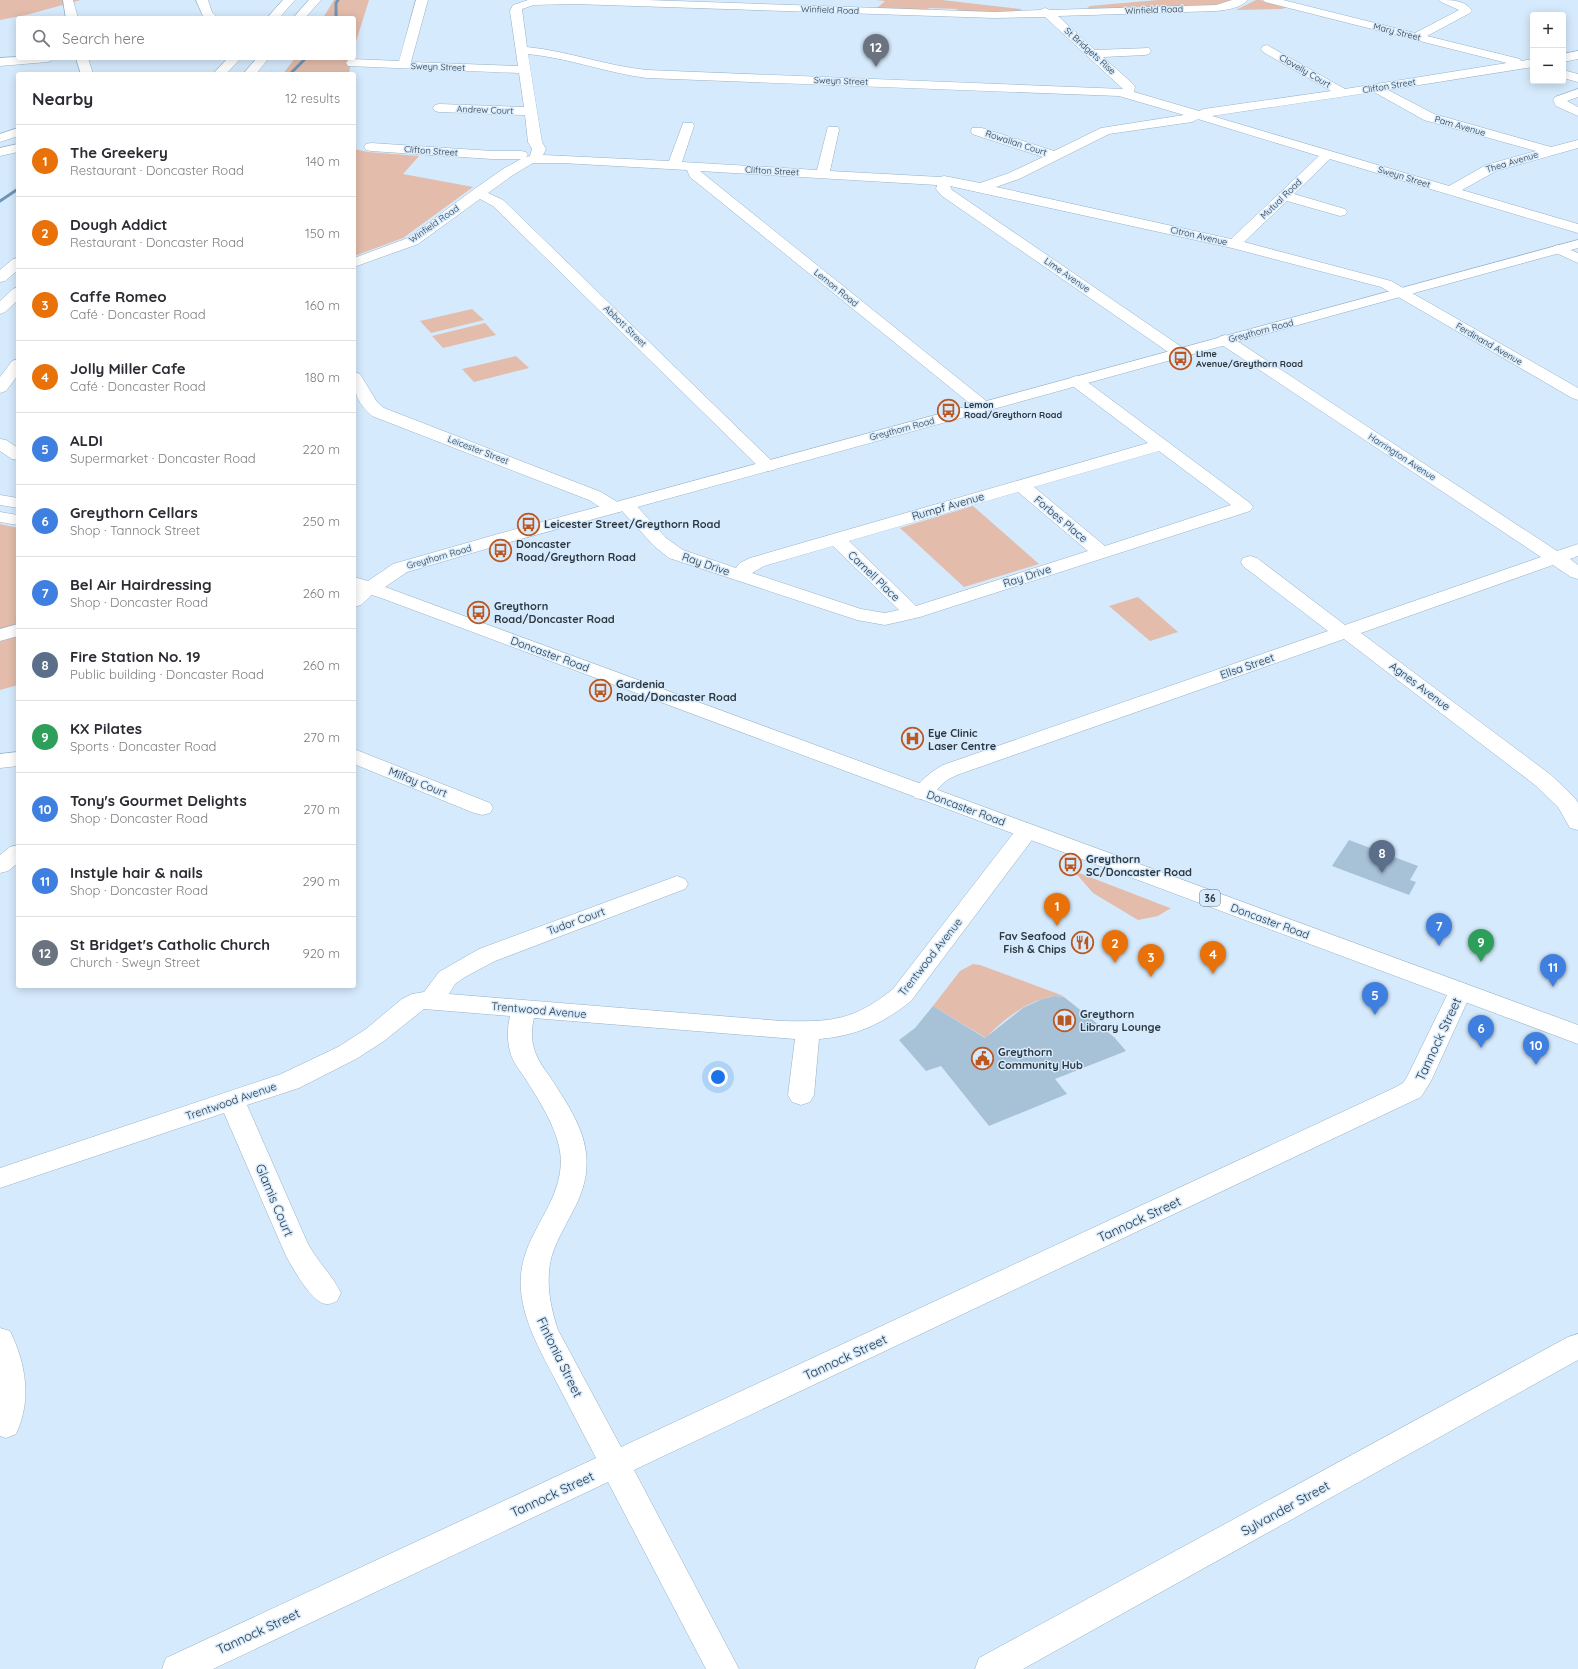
<!DOCTYPE html>
<html lang="en">
<head>
<meta charset="utf-8">
<style>
	:root { --surface:#fff; --page:#f2f2f3; --text:#2b2b33; --muted:#7c7c81; --line:#e1e1e2; --accent:#0f766e }
	body { margin:0; font-family:Quicksand,sans-serif; background:var(--page); color:var(--text) }
	.controls { position:absolute; right:12px; top:12px; display:grid; overflow:hidden; border-radius:4px; box-shadow:0 2px 10px #0003 }
	.controls button { width:36px; height:36px; display:grid; place-items:center; padding:0; border:0; border-bottom:1px solid var(--line); background:var(--surface); color:var(--text); font:20px sans-serif }
	.you { position:absolute; left:718px; top:1077px; width:14px; height:14px; margin:-10px; border:3px solid #fff; border-radius:50%; background:#1a73e8; box-shadow:0 0 0 6px #1a73e833 }
	.badge { display:grid; place-items:center; width:26px; height:26px; border-radius:50%; background:var(--accent); color:#fff; font-size:13px; font-weight:700 }
	.pin { position:absolute; translate:-50% -33px; filter:drop-shadow(0 1px 2px #0008) }
	.pin::after { content:''; position:absolute; top:21px; width:14px; height:12px; background:inherit; clip-path:polygon(0 0,100% 0,50% 100%) }
	.list { margin:0; padding:0; list-style:none }
	h2 { display:flex; justify-content:space-between; align-items:center; height:52px; margin:0; padding:0 16px; font-size:17px }
	h2 small { font-size:13px; font-weight:400; color:var(--muted) }
	.list li { display:grid; grid-template-columns:26px 1fr auto; gap:12px; align-items:center; box-sizing:border-box; height:72px; padding:0 16px; border-top:1px solid var(--line) }
	.list b { display:block; font-size:15px; white-space:nowrap }
	.list p { margin:0; font-size:13px; white-space:nowrap; color:var(--muted) }
	.list em { font-size:13px; font-style:normal; color:var(--muted) }
	.icon { flex:none; width:22px; height:22px; fill:none; stroke:currentColor; stroke-width:2; stroke-linecap:round; stroke-linejoin:round }
	.map { position:relative; flex:none; width:1578px; height:1669px; overflow:hidden }
	.search { position:absolute; background:var(--surface); box-shadow:0 2px 10px #0003; left:16px; top:16px; width:340px; height:44px; display:flex; align-items:center; gap:10px; box-sizing:border-box; padding:0 14px; border-radius:4px; color:var(--muted); font-size:15px }
	.panel { position:absolute; background:var(--surface); box-shadow:0 2px 10px #0003; left:16px; top:72px; width:340px; height:916px; border-radius:4px }
	.map>svg:first-child { display:block }
</style>
</head>
<body>
<div class="map">
<svg width="1578" height="1669" viewBox="0 0 1578 1669">
	<rect width="100%" height="100%" fill="#d5eafc"/>
	<g fill="#e3bcab">
		<path d="M0 0H81L26 15 0 20Z"/>
		<path d="M334 0H369L354 48V18H323Z"/>
		<path d="M876 0H942L1021 9 1020 12H957V9L930 8 924 10 876 9 885 1Z"/>
		<path d="M1158 0H1238L1223 6 1091 10 1087 8 1090 6Z"/>
		<path d="M1256 0H1260L1288 7 1282 9 1236 10Z"/>
		<path d="M295 58H351L349 74H283Z"/>
		<path d="M354 149 368 152 419 156 403 174 473 187 403 238 354 256Z"/>
		<path d="M472 309 484 320 431 333 420 321Z"/>
		<path d="M485 323 496 335 443 348 432 336Z"/>
		<path d="M516 356 529 368 474 382 462 369Z"/>
		<path d="M973 506 1039 564 964 587 900 528Z"/>
		<path d="M0 524 18 528V685L0 690Z"/>
		<path d="M1138 597 1178 632 1150 641 1109 606Z"/>
		<path d="M1074 871 1170 908H1171L1158 916 1138 920 1093 893Z"/>
		<path d="M973 964 980 965 1061 995 1064 997C1040 991 1001 1020 986 1038L933 1006 960 971Z"/>
	</g>
	<g fill="none" stroke-linecap="round" stroke-linejoin="round">
		<g stroke="#6e96b7" stroke-width="3">
			<path d="M336 18V3L338 0"/>
			<path d="M290 74 306 58"/>
			<path d="M0 201 18 189"/>
		</g>
	</g>
	<g fill="#a7c1d7">
		<path d="M1349 840 1418 866 1410 880 1416 882 1409 895 1332 866Z"/>
		<path d="M1055 996 1064 997 1114 1037 1126 1051 1055 1079 1067 1094 989 1126 941 1066 926 1071 899 1040 915 1028 933 1006 985 1038 1023 1008 1042 999Z"/>
	</g>
	<g fill="none" stroke-linecap="round" stroke-linejoin="round">
		<defs>
			<g id="minor">
				<path d="M63 0H73L78 18H66Z"/>
				<path d="M196 0H208L212 12 218 18H205L203 16Z"/>
				<path d="M416 0H428L411 62 518 66 510 11 513 5 528 0H646L995 12 1040 10 1045 8 1050 10 1216 5 1232 0H1248C1241 8 1226 10 1216 11L1058 16 1095 50 1149 48 1151 51 1149 54 1145 55 1103 57 1133 84 1135 87 1134 92 1199 111 1204 109 1331 91 1263 52 1261 49 1263 46 1267 45 1345 89 1507 63 1265 2 1263 0H1283L1415 33 1459 10 1441 2 1439 0C1451 0 1466 0 1472 11L1470 13 1427 36 1520 59 1521 61 1533 59V67L1388 90 1434 114 1551 147 1578 140V148L1496 171 1462 190 1578 224V233L1330 159 1294 194 1345 209 1347 212 1345 215 1340 216 1287 201 1244 242 1391 281 1578 388V400L1572 398 1381 287 1232 248 950 186 952 190 1186 350 1188 353 1186 356 1180 358 1174 356 942 196 936 189 937 185 700 171 990 404 992 407 990 410 984 412 978 410 690 177 687 170 562 163H533L513 175 488 193 503 200 777 466 774 470 768 471 762 470 493 206 480 199 418 244 354 267V258L408 238 473 190 503 169 521 159H492L371 151 366 150 364 147 366 144 371 143 492 151H521L526 152 528 155 526 157 530 156 532 149 528 142 525 115 439 112 435 111 433 108 435 105 439 104 524 107 519 73 348 66 346 63 348 60 352 59 399 61ZM574 4 995 18 1045 17 1123 89 647 70C606 66 568 51 527 47L522 9 534 5ZM528 54C569 58 607 73 647 78L1119 96 1184 115 1101 128 1054 151 982 128H972L971 131 972 134 1043 157 1009 173 980 183 944 176 940 177 830 171 839 130 838 127H828L827 130 817 170 682 162 694 126 693 123H683L682 126 669 161 543 155 546 149 542 142ZM1374 92 1424 120 1536 151 1486 165 1449 186 1212 116ZM1198 119 1319 156 1231 239 996 187 1019 179 1109 134 1192 122Z"/>
				<path d="M1578 51V59L1563 62V54Z"/>
				<path d="M18 57V58H53L51 61 47 62 0 66V58Z"/>
				<path d="M76 58H88L93 74H81Z"/>
				<path d="M1563 70 1578 74V82L1563 78Z"/>
				<path d="M1578 89V97L1567 101 1578 107V116L1556 106 1553 100 1555 97Z"/>
				<path d="M18 128V136L0 142V134Z"/>
				<path d="M1559 245 1578 253V263L1554 252 1552 249 1554 246Z"/>
				<path d="M1225 335 1231 337 1557 551 1578 544V556L1570 559 1578 565V579L1571 577 1553 565 1361 633 1551 775 1575 798 1578 803V830L1570 828 1558 807 1535 785 1344 639 957 775C954 777 949 778 946 781 933 790 935 803 915 798L912 793C920 781 930 772 943 765L1328 631 1243 566 1241 562 1243 558 1250 556 1257 558 1345 625 1541 557 1219 343 1217 340 1219 337Z"/>
				<path d="M354 372 360 374 377 402 384 408 601 492 619 503 626 500 632 501 666 538 683 550 736 568 740 563 750 558 1148 443 1070 384 1068 381 1070 378 1076 376 1082 378 1250 503 1253 507 1250 511 920 617 885 625 857 620 669 558 654 546 622 511C610 516 599 506 589 500L372 416C356 401 354 393 354 372ZM1159 451 1231 505 1105 546 1034 487ZM1018 492 1088 551 916 606 849 541ZM833 546 899 610 885 613 861 609 752 573 764 566Z"/>
				<path d="M370 582 377 584 379 588 361 605 354 607V592L363 584Z"/>
				<path d="M354 749 490 803 493 808 490 813 482 815 474 813 354 764Z"/>
				<path d="M18 752V766L0 768V754Z"/>
				<path d="M1027 824 1035 826 1038 831 1035 836 911 1001C882 1024 856 1036 819 1039L814 1095 810 1102 801 1105 792 1102 788 1095 795 1039 534 1018C531 1030 531 1043 536 1054 539 1062 545 1070 550 1077 565 1100 583 1126 586 1153 591 1195 564 1219 552 1255 545 1280 550 1306 558 1330L621 1447 1394 1088 1403 1083 1407 1077 1452 985 1460 982 1468 985 1472 991 1431 1081 1421 1097 634 1470 739 1669H706L608 1482 213 1669H162L166 1658 596 1458C583 1433 570 1408 557 1383 537 1344 510 1301 525 1255 536 1220 566 1192 560 1151 555 1124 539 1101 525 1078 520 1071 514 1063 511 1055 507 1042 507 1029 510 1016L424 1009 384 1041 356 1059 299 1088 247 1105 308 1244C318 1262 332 1275 341 1293L337 1301C334 1302 331 1304 328 1304 313 1306 293 1268 286 1256L224 1113 0 1188V1168L281 1074 338 1047 366 1029 402 999 412 994 424 992 439 972 479 949 677 876 685 879 688 884 685 889 495 961 465 977 455 984 449 994 782 1021C832 1022 853 1021 893 989L1019 826Z"/>
				<path d="M18 845V863L8 871 0 873V855L10 847Z"/>
				<path d="M0 1328 10 1331C26 1364 32 1400 16 1434L6 1438 0 1436Z"/>
				<path d="M1578 1334V1360L1023 1669H975L979 1658 1568 1337Z"/>
			</g>
			<g id="major">
				<path d="M1578 240V248L503 544 407 572 385 587 1578 1025V1044L384 599 354 589V577L368 581 393 564 491 536Z"/>
				<path d="M0 495 18 498V508L0 505Z"/>
				<path d="M0 512 18 515V525L0 522Z"/>
			</g>
			<g id="highway">
				<path d="M283 0H295L279 18H267Z"/>
				<path d="M309 0H321L305 18H293Z"/>
				<path d="M228 58H241L226 74H213Z"/>
				<path d="M257 58H269L256 74H243Z"/>
				<path d="M18 144V152L0 156V148Z"/>
				<path d="M18 258V270L5 281 0 282V270L13 259Z"/>
				<path d="M18 287V300L5 312 0 314V301L13 289Z"/>
				<path d="M18 359V375L6 391 0 393V377L12 361Z"/>
				<path d="M0 439 6 440 18 448V460L12 459 0 451Z"/>
				<path d="M18 624V636L0 641V629Z"/>
			</g>
		</defs>
		<use href="#minor" stroke="#98b1c6" stroke-width="1"/>
		<use href="#major" stroke="#98b1c6" stroke-width="1"/>
		<use href="#highway" stroke="#98b1c6" stroke-width="1"/>
		<use href="#minor" fill="#fff" fill-rule="evenodd"/>
		<use href="#major" fill="#fff" fill-rule="evenodd"/>
		<use href="#highway" fill="#fff" fill-rule="evenodd"/>
	</g>
	<defs>
		<symbol id="bus-ring" viewBox="-11 -11 22 22"><circle r="9.5" fill="#d5eafc" stroke="#bb5721" stroke-width="1.5"/><path d="M-5-6H5V4H4V6H2V4H-2V6H-4V4H-5ZM-3.5-4V0h7V-4ZM-3.5 1.2v1.5H-2V1.2ZM2 1.2v1.5H3.5V1.2Z" fill="#bb5721"/></symbol>
		<symbol id="hospital-ring" viewBox="-11 -11 22 22"><circle r="9.5" fill="#d5eafc" stroke="#bb5721" stroke-width="1.5"/><path d="M-5-5h3v3.5h4V-5h3V5h-3V1.5h-4V5h-3Z" fill="#bb5721"/></symbol>
		<symbol id="restaurant-ring" viewBox="-11 -11 22 22"><circle r="9.5" fill="#d5eafc" stroke="#bb5721" stroke-width="1.5"/><path d="M-5-6h1v4h1v-4h1v4h1v-4h1v5L-1.5 .5V6h-2V.5L-5-1ZM5-6V6H3V1.5H1.5Q1.5-4 5-6Z" fill="#bb5721"/></symbol>
		<symbol id="library-ring" viewBox="-11 -11 22 22"><circle r="9.5" fill="#d5eafc" stroke="#bb5721" stroke-width="1.5"/><path d="M-6-4Q-3-5.5-.7-3.5V5Q-3 3-6 4ZM6-4Q3-5.5 .7-3.5V5Q3 3 6 4Z" fill="#bb5721"/></symbol>
		<symbol id="civic-ring" viewBox="-11 -11 22 22"><circle r="9.5" fill="#d5eafc" stroke="#bb5721" stroke-width="1.5"/><path d="M-.6-6.5H3V-4.5H.6V-3L4-1V1h2V6H-6V1h2V-1L-.6-3ZM-1.2 2.5V6h2.4V2.5Z" fill="#bb5721"/></symbol>
	</defs>
	<g fill-rule="evenodd">
		<use href="#bus-ring" x="1168" y="346" width="25" height="25"/>
		<use href="#bus-ring" x="936" y="398" width="25" height="25"/>
		<use href="#bus-ring" x="516" y="512" width="25" height="25"/>
		<use href="#bus-ring" x="488" y="538" width="25" height="25"/>
		<use href="#bus-ring" x="466" y="600" width="25" height="25"/>
		<use href="#bus-ring" x="588" y="678" width="25" height="25"/>
		<use href="#hospital-ring" x="900" y="726" width="25" height="25"/>
		<use href="#bus-ring" x="1058" y="852" width="25" height="25"/>
		<use href="#restaurant-ring" x="1070" y="930" width="25" height="25"/>
		<use href="#library-ring" x="1052" y="1008" width="25" height="25"/>
		<use href="#civic-ring" x="970" y="1046" width="25" height="25"/>
	</g>
	<g text-anchor="middle" stroke-width="3" stroke-linejoin="round" paint-order="stroke">
		<g font-size="9" fill="#2d3740" stroke="#d5eafc">
			<text transform="translate(830 10) rotate(2)" y="3">Winfield Road</text>
			<text transform="translate(1154 10) rotate(-2)" y="3">Winfield Road</text>
			<text transform="translate(1397 32) rotate(14)" y="3">Mary Street</text>
			<text transform="translate(1090 51) rotate(42)" y="3">St Bridgets Rise</text>
			<text transform="translate(438 67) rotate(2)" y="3">Sweyn Street</text>
			<text transform="translate(1305 71) rotate(30)" y="3">Clovelly Court</text>
			<text transform="translate(841 81) rotate(2)" y="3">Sweyn Street</text>
			<text transform="translate(1389 86) rotate(-9)" y="3">Clifton Street</text>
			<text transform="translate(485 110) rotate(2)" y="3">Andrew Court</text>
			<text transform="translate(1460 126) rotate(16)" y="3">Pam Avenue</text>
			<text transform="translate(1016 143) rotate(18)" y="3">Rowallan Court</text>
			<text transform="translate(431 151) rotate(4)" y="3">Clifton Street</text>
			<text transform="translate(1512 162) rotate(-17)" y="3">Thea Avenue</text>
			<text transform="translate(772 171) rotate(3)" y="3">Clifton Street</text>
			<text transform="translate(1404 177) rotate(17)" y="3">Sweyn Street</text>
			<text transform="translate(1281 199) rotate(-44)" y="3">Mutual Road</text>
			<text transform="translate(434 224) rotate(-35)" y="3">Winfield Road</text>
			<text transform="translate(1199 236) rotate(13)" y="3">Citron Avenue</text>
			<text transform="translate(1067 275) rotate(35)" y="3">Lime Avenue</text>
			<text transform="translate(836 288) rotate(39)" y="3">Lemon Road</text>
			<text transform="translate(625 326) rotate(44)" y="3">Abbott Street</text>
			<text transform="translate(1261 331) rotate(-15)" y="3">Greythorn Road</text>
			<text transform="translate(1489 344) rotate(30)" y="3">Ferdinand Avenue</text>
			<text transform="translate(902 429) rotate(-15)" y="3">Greythorn Road</text>
			<text transform="translate(478 450) rotate(21)" y="3">Leicester Street</text>
			<text transform="translate(1402 457) rotate(33)" y="3">Harrington Avenue</text>
			<text transform="translate(439 557) rotate(-16)" y="3">Greythorn Road</text>
		</g>
		<g font-size="9" font-weight="bold" fill="#2d3740" stroke="#d5eafc" text-anchor="start">
			<text x="1196" y="357">Lime<tspan x="1196" dy="10">Avenue/Greythorn Road</tspan></text>
			<text x="964" y="408">Lemon<tspan x="964" dy="10">Road/Greythorn Road</tspan></text>
		</g>
		<rect fill="#d5eafc" stroke="#5f6d78" stroke-width="1" x="1200" y="890" width="20" height="16" rx="3"/>
		<g font-size="10" font-weight="bold" fill="#2d3740">
			<text x="1210" y="902">36</text>
		</g>
		<g font-size="11" fill="#2d3740" stroke="#d5eafc">
			<text transform="translate(948 506) rotate(-16)" y="4">Rumpf Avenue</text>
			<text transform="translate(1061 519) rotate(40)" y="4">Forbes Place</text>
			<text transform="translate(706 564) rotate(19)" y="4">Ray Drive</text>
			<text transform="translate(874 576) rotate(44)" y="4">Carnell Place</text>
			<text transform="translate(1027 576) rotate(-18)" y="4">Ray Drive</text>
			<text transform="translate(550 654) rotate(20)" y="4">Doncaster Road</text>
			<text transform="translate(1247 666) rotate(-19)" y="4">Ellsa Street</text>
			<text transform="translate(1420 686) rotate(37)" y="4">Agnes Avenue</text>
			<text transform="translate(418 782) rotate(22)" y="4">Milfay Court</text>
			<text transform="translate(966 808) rotate(20)" y="4">Doncaster Road</text>
			<text transform="translate(576 921) rotate(-20)" y="4">Tudor Court</text>
			<text transform="translate(1270 921) rotate(20)" y="4">Doncaster Road</text>
			<text transform="translate(930 957) rotate(-52)" y="4">Trentwood Avenue</text>
			<text transform="translate(539 1010) rotate(5)" y="4">Trentwood Avenue</text>
			<text transform="translate(231 1101) rotate(-19)" y="4">Trentwood Avenue</text>
		</g>
		<g font-size="11" font-weight="bold" fill="#2d3740" stroke="#d5eafc" text-anchor="start">
			<text x="544" y="528">Leicester Street/Greythorn Road</text>
			<text x="516" y="548">Doncaster<tspan x="516" dy="13">Road/Greythorn Road</tspan></text>
			<text x="494" y="610">Greythorn<tspan x="494" dy="13">Road/Doncaster Road</tspan></text>
			<text x="616" y="688">Gardenia<tspan x="616" dy="13">Road/Doncaster Road</tspan></text>
			<text x="928" y="737">Eye Clinic<tspan x="928" dy="13">Laser Centre</tspan></text>
			<text x="1086" y="863">Greythorn<tspan x="1086" dy="13">SC/Doncaster Road</tspan></text>
			<text x="1066" y="940" text-anchor="end">Fav Seafood<tspan x="1066" dy="13">Fish &amp; Chips</tspan></text>
			<text x="1080" y="1018">Greythorn<tspan x="1080" dy="13">Library Lounge</tspan></text>
			<text x="998" y="1056">Greythorn<tspan x="998" dy="13">Community Hub</tspan></text>
		</g>
		<g font-size="13" fill="#2d3740" stroke="#d5eafc">
			<text transform="translate(1438 1039) rotate(-65)" y="5">Tannock Street</text>
			<text transform="translate(275 1200) rotate(67)" y="5">Glamis Court</text>
			<text transform="translate(1139 1219) rotate(-25)" y="5">Tannock Street</text>
			<text transform="translate(560 1357) rotate(64)" y="5">Fintonia Street</text>
			<text transform="translate(845 1357) rotate(-25)" y="5">Tannock Street</text>
			<text transform="translate(552 1494) rotate(-25)" y="5">Tannock Street</text>
			<text transform="translate(1285 1508) rotate(-29)" y="5">Sylvander Street</text>
			<text transform="translate(258 1631) rotate(-25)" y="5">Tannock Street</text>
		</g>
	</g>
</svg>
<div class="controls">
<button>+</button>
<button>−</button>
</div>
<div class="you"></div>
<div class="pin badge" style="left:1057px;top:926px;background:#e8710a">1</div>
<div class="pin badge" style="left:1115px;top:963px;background:#e8710a">2</div>
<div class="pin badge" style="left:1151px;top:977px;background:#e8710a">3</div>
<div class="pin badge" style="left:1213px;top:974px;background:#e8710a">4</div>
<div class="pin badge" style="left:1375px;top:1015px;background:#3f7fe0">5</div>
<div class="pin badge" style="left:1481px;top:1048px;background:#3f7fe0">6</div>
<div class="pin badge" style="left:1439px;top:946px;background:#3f7fe0">7</div>
<div class="pin badge" style="left:1382px;top:873px;background:#5c6f8a">8</div>
<div class="pin badge" style="left:1481px;top:962px;background:#2e9e5b">9</div>
<div class="pin badge" style="left:1536px;top:1065px;background:#3f7fe0">10</div>
<div class="pin badge" style="left:1553px;top:987px;background:#3f7fe0">11</div>
<div class="pin badge" style="left:876px;top:67px;background:#6b7280">12</div>
<div class="search"><svg class="icon" aria-label="search" viewBox="0 0 24 24"><circle cx="10" cy="10" r="6"/><path d="M15 15l6 6"/></svg>Search here</div>
<section class="panel">
<h2>Nearby<small>12 results</small></h2>
<ul class="list">
<li><span class="badge" style="background:#e8710a">1</span><div><b>The Greekery</b><p>Restaurant · Doncaster Road</p></div><em>140 m</em></li>
<li><span class="badge" style="background:#e8710a">2</span><div><b>Dough Addict</b><p>Restaurant · Doncaster Road</p></div><em>150 m</em></li>
<li><span class="badge" style="background:#e8710a">3</span><div><b>Caffe Romeo</b><p>Café · Doncaster Road</p></div><em>160 m</em></li>
<li><span class="badge" style="background:#e8710a">4</span><div><b>Jolly Miller Cafe</b><p>Café · Doncaster Road</p></div><em>180 m</em></li>
<li><span class="badge" style="background:#3f7fe0">5</span><div><b>ALDI</b><p>Supermarket · Doncaster Road</p></div><em>220 m</em></li>
<li><span class="badge" style="background:#3f7fe0">6</span><div><b>Greythorn Cellars</b><p>Shop · Tannock Street</p></div><em>250 m</em></li>
<li><span class="badge" style="background:#3f7fe0">7</span><div><b>Bel Air Hairdressing</b><p>Shop · Doncaster Road</p></div><em>260 m</em></li>
<li><span class="badge" style="background:#5c6f8a">8</span><div><b>Fire Station No. 19</b><p>Public building · Doncaster Road</p></div><em>260 m</em></li>
<li><span class="badge" style="background:#2e9e5b">9</span><div><b>KX Pilates</b><p>Sports · Doncaster Road</p></div><em>270 m</em></li>
<li><span class="badge" style="background:#3f7fe0">10</span><div><b>Tony's Gourmet Delights</b><p>Shop · Doncaster Road</p></div><em>270 m</em></li>
<li><span class="badge" style="background:#3f7fe0">11</span><div><b>Instyle hair &amp; nails</b><p>Shop · Doncaster Road</p></div><em>290 m</em></li>
<li><span class="badge" style="background:#6b7280">12</span><div><b>St Bridget's Catholic Church</b><p>Church · Sweyn Street</p></div><em>920 m</em></li>
</ul>
</section>
</div>
</body>
</html>
